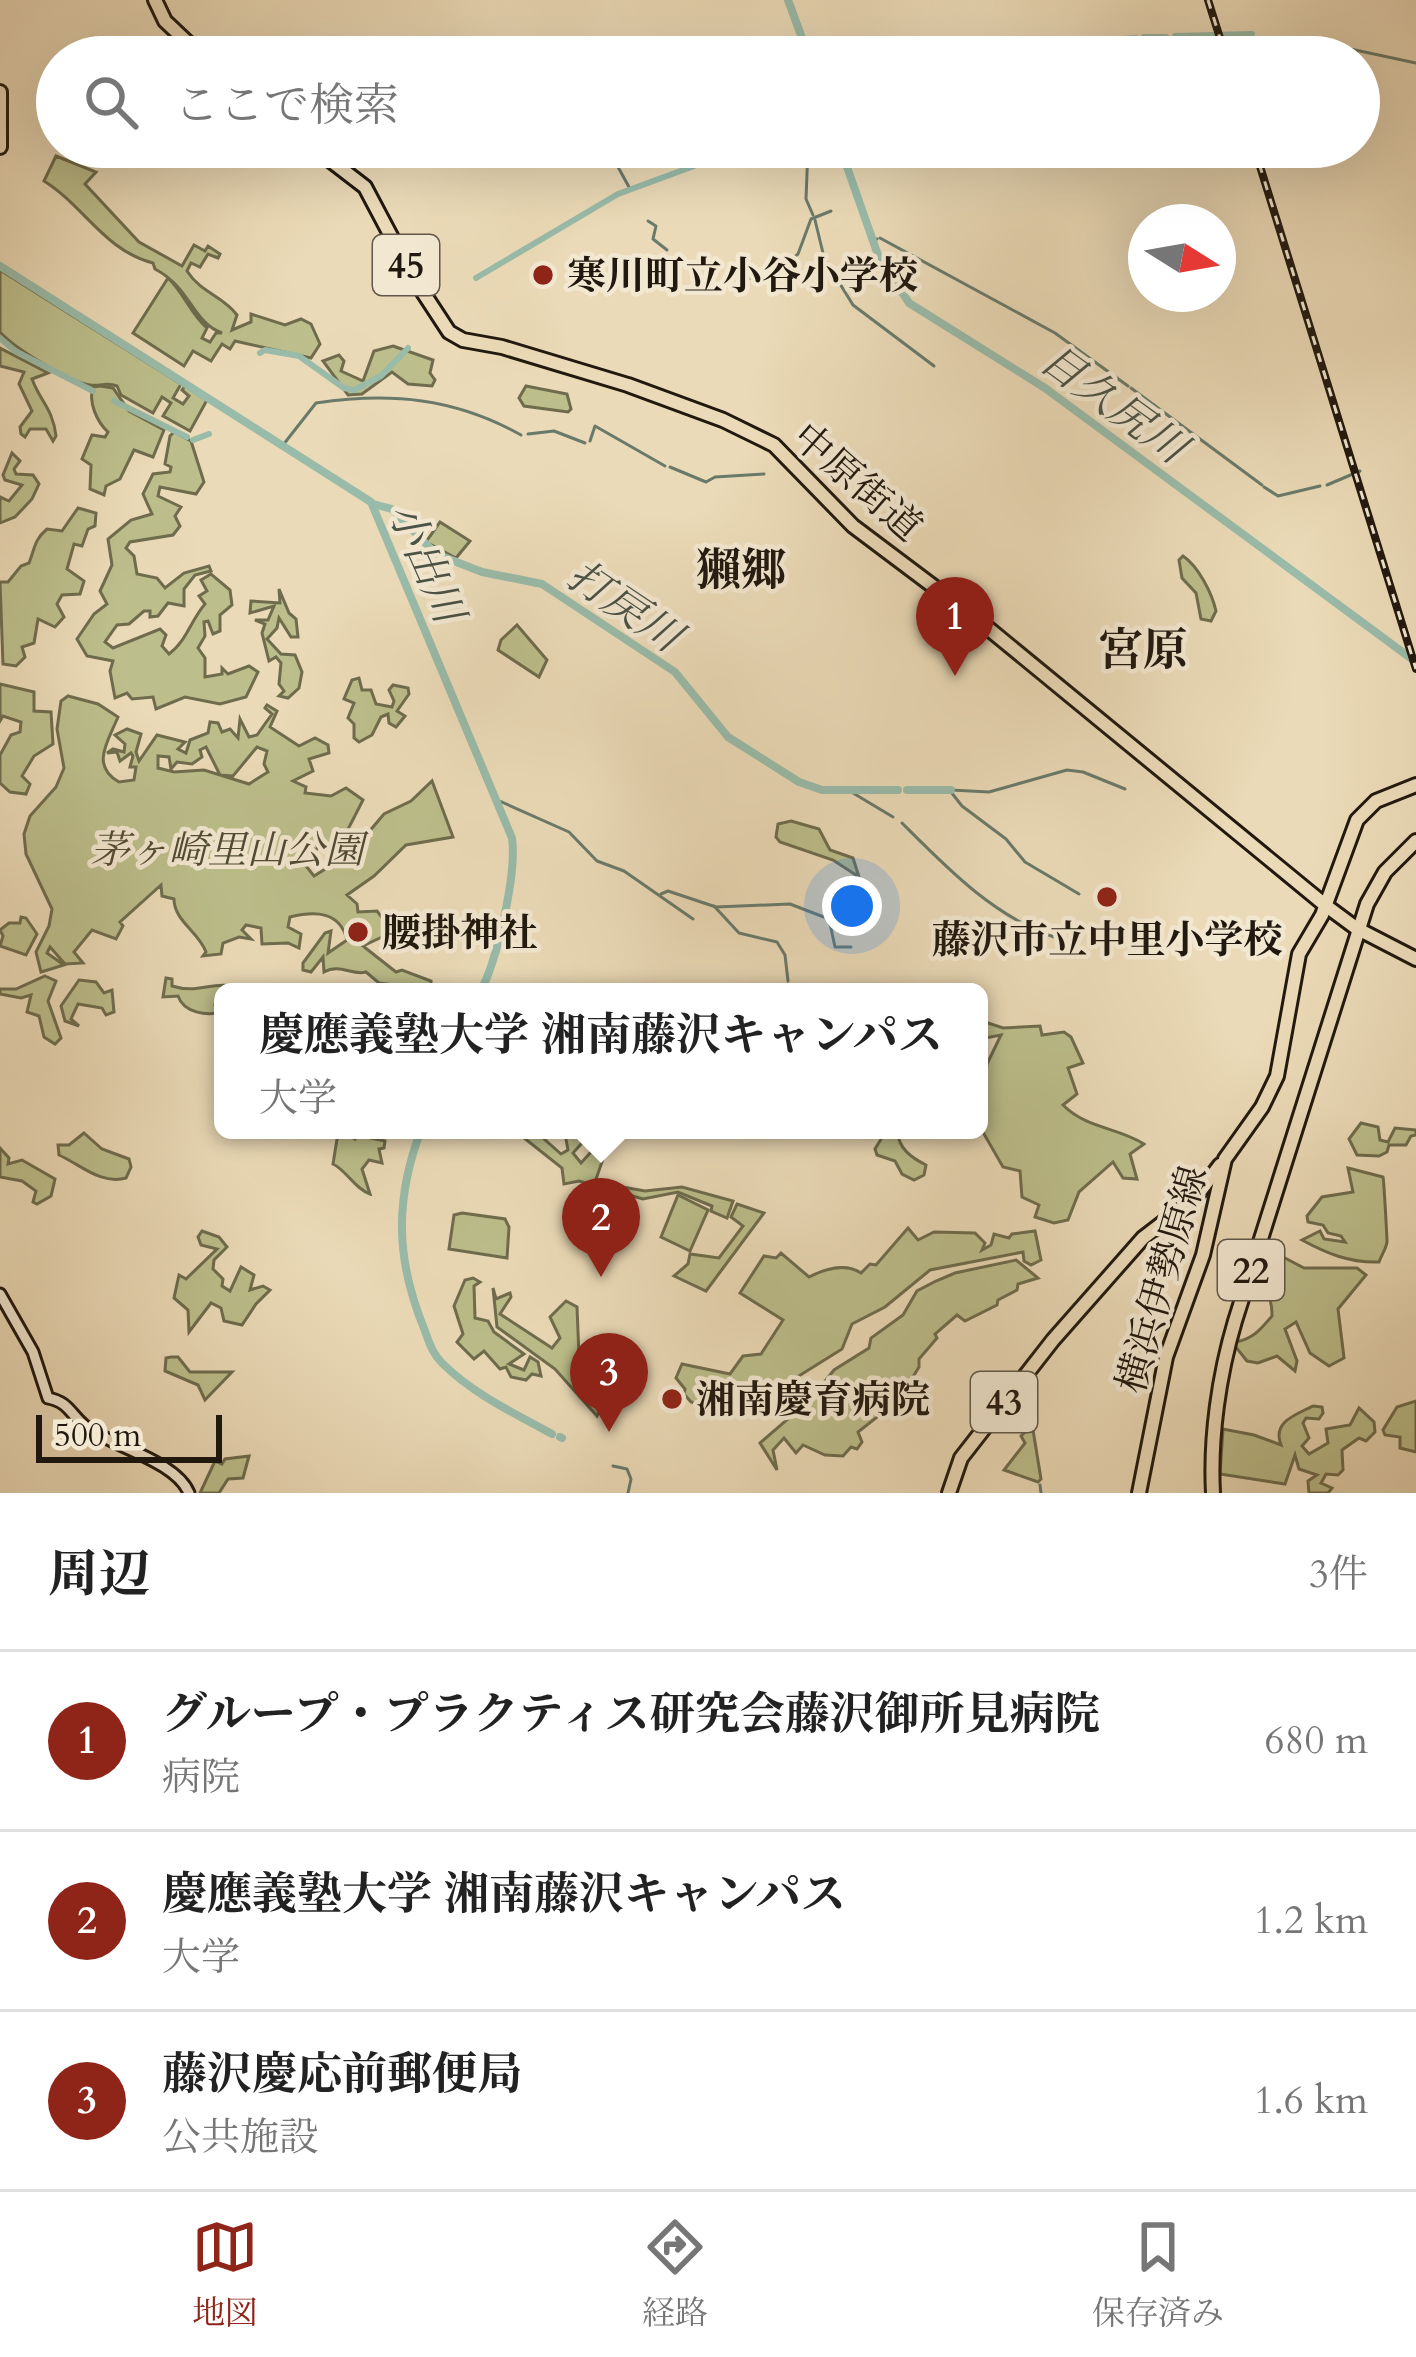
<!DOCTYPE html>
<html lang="ja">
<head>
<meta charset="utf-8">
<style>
	:root { --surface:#fff; --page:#f6f6f6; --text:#222; --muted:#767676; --line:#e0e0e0; --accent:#8f2418 }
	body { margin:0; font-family:Cardo,"Noto Serif JP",serif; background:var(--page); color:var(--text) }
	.compass { position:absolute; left:1128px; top:204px; width:108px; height:108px; border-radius:50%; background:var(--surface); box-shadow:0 12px 48px #0002; rotate:101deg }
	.scale { position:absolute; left:36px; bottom:30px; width:186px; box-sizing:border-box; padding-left:12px; border:6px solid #21190f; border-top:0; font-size:33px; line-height:42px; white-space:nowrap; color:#21190f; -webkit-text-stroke:9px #f2e7d0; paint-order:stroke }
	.you { position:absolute; left:852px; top:906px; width:42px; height:42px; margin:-30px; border:9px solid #fff; border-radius:50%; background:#1a73e8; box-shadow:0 0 0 18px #1a73e833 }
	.badge { display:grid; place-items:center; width:78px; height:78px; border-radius:50%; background:var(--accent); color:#fff; font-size:39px; font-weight:700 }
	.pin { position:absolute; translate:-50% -99px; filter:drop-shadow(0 3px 6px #0008) }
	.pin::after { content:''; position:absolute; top:63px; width:42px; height:36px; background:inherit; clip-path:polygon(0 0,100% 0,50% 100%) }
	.popup { position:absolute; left:214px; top:983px; width:774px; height:156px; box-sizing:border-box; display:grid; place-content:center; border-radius:18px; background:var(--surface); filter:drop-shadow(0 3px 9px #0005); font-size:39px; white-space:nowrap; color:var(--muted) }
	.popup b { font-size:45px; color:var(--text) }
	.popup::after { content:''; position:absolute; left:50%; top:100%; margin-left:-24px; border:24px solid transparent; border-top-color:var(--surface) }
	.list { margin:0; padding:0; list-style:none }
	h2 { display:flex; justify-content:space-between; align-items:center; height:156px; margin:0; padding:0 48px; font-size:51px }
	h2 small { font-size:39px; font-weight:400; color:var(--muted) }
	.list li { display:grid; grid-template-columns:78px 1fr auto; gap:36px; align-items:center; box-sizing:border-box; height:180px; padding:0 48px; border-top:3px solid var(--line) }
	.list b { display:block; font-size:45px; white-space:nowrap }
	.list p { margin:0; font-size:39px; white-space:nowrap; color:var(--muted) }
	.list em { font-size:39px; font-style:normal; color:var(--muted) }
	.icon { flex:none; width:66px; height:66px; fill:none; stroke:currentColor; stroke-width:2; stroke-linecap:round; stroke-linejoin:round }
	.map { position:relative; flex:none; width:1416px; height:1493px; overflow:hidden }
	.search { position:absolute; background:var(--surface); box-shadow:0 12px 48px #0002; left:36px; right:36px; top:36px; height:132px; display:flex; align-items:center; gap:30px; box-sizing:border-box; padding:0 42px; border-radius:66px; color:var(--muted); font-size:45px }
	.sheet { height:696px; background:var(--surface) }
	nav { display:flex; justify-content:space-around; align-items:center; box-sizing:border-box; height:168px; border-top:3px solid var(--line); background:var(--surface); font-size:33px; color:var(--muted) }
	nav a { display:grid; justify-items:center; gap:6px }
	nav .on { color:var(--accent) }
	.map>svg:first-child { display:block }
</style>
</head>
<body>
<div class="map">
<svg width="1416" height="1493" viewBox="0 0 1416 1493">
	<rect width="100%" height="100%" fill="#ebdab7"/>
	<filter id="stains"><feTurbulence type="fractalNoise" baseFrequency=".00167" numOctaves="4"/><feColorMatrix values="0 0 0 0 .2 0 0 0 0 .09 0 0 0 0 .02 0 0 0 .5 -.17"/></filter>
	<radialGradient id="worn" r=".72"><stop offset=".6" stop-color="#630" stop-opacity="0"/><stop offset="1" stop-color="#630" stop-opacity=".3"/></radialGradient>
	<g fill="#bcbe8b" stroke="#6e6c4d" stroke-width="3" fill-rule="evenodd">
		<path d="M56 156 96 172 85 184 139 242 182 266 194 245 205 251 208 246 220 254 218 258 208 254 200 267 191 263 187 271C201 293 223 296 237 315L232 330 251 322V314L285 325 301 319 311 324 320 344 311 358 235 341 230 349 222 344 211 361 193 351 184 366 133 333 168 278C184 293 191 315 207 328L202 338 210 342 216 333H222C192 322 191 288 155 269L153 263C105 251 84 206 44 181Z"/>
		<path d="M0 270 181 384 173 398 183 404 189 396 182 390 185 386 207 400 190 431 163 416 171 403 162 397 153 413 121 395 117 386C105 381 102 387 90 385 70 383 13 347 0 332Z"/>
		<path d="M393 346 433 360 430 373 435 380 432 386 408 384 392 372 362 394 348 395 323 361 339 355 344 361 341 371 363 381 374 351Z"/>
		<path d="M0 348 48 373 32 379C40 401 53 409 56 436L53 441 46 429H30L25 437 21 434 20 427 32 411 19 384 24 372 0 366Z"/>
		<path d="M100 386 113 388 129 411 164 430 153 457 134 450 120 479 106 486 104 495 90 489 91 465 82 459 92 435 105 437 108 432C97 422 88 402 93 387Z"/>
		<path d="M526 386 567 394 571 409 568 412 524 406 519 398Z"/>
		<path d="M174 432 191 441 204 482 196 494 160 487 158 496 181 507 175 516 180 526 173 535 130 542 126 548 134 556 137 574 157 578 165 588 184 573 209 566 211 571 195 575 184 589V606L168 603 158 616 150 617V611H144L129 624 117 625 105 642 113 648 160 629 166 635 162 646 169 654C186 642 191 620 205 604L199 596 207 591 201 580 211 574 230 590 232 605 220 615V631L213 634 208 621 204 622 205 636 198 648 205 658V677L222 674V668L228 674 249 666 258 672 246 697 220 704 185 697 156 709 153 697 132 699 127 693 115 698 110 671 113 661 87 656 77 639 94 614 107 604 100 591 112 565 108 539 131 520 152 514 143 494 153 474 170 472 171 467 165 464 170 436Z"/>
		<path d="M12 453 20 461 14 469 16 474 33 475 39 484 32 499 15 517 0 523V497L9 501 22 485 5 480 3 475Z"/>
		<path d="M78 508 96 513 95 526 88 529 82 546 74 544 67 569 84 581 80 594 62 595 57 604 64 617 55 627 38 619 34 643 22 647 25 657 16 666 3 664 0 582H8L21 566 29 563C35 548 34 540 47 529L62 531Z"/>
		<path d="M440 522 470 541 456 558 426 542Z"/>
		<path d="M1183 556C1198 566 1212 593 1216 611L1211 621 1201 619 1196 593 1182 578 1179 560Z"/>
		<path d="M279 589 289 613 296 619 298 637H291L279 618 277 628 267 639 281 654 295 655 302 672 299 688 288 698 279 696 284 691 279 684 281 663 276 657 269 661 262 633 265 624 255 620H268L274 606 250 613 251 601 280 603Z"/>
		<path d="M517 625 547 660 539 677 498 650 501 640Z"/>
		<path d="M359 678 362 690H371L376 704 392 707 394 701 389 690 393 685 408 688 409 694 397 711 405 716 396 727 389 723 388 714 381 717 372 735 359 742 354 738V724L348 718 354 703 344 699 352 680Z"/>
		<path d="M0 684 34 692V711L51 712 53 744 34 756 22 776 30 784 26 794 10 792 0 783V755L11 735 20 732 21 722 3 716 0 721Z"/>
		<path d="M68 696 98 704 118 717C108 741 90 766 119 782L134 780 136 767H130L133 756 131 753 120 761 117 752 107 753 113 749 124 752 125 744 115 735 127 729 141 734 136 752 139 761 157 735 185 742 178 749 186 753 190 740 208 733 210 722 218 723 222 732 230 729 238 738 240 719 249 737 257 735 272 714 265 708 267 705 277 711 270 727 299 746 315 738 328 745 329 753 309 759 313 771 293 781 306 787 305 793 331 796 346 788 363 800 342 841 328 849 318 847 312 857 302 861 314 876 351 853 384 814 411 801 432 781 453 837 406 845 374 876 347 895 357 904 358 912 377 911 393 932 413 928 418 938 407 944 382 937 363 946 396 972 402 970 431 981V990L379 983 366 972C352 976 340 963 324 972L323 957 311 972 303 970V963L325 933 331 931 328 953 347 940C340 911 315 911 290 917L288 927 301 934 299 948 288 943 262 944 261 928 246 925 242 930 251 939 239 937 223 943 221 954 203 956 206 952C199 932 174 921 174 899L162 896 161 885 120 922 123 926 116 939 92 930 74 952 83 963 65 964 50 947 47 953 64 965 41 972 36 952 49 926 52 909 26 854 24 834 30 816 56 787 64 768 57 729 61 701ZM206 747 220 775 233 776 257 747 267 751 264 764 268 772 249 784 204 770 174 772 158 768V756L169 757 171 769 177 762 192 764 202 757 200 750Z"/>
		<path d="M791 821 819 829 830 850 853 858 859 877 833 860 780 842 776 837 778 824Z"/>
		<path d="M21 917 26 918 37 934 26 955 0 946 3 936 0 930 9 923H20Z"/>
		<path d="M45 976 56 981 48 1001 61 1038 55 1044 44 1037 39 1016 27 1012 31 995 21 998 0 994V989H16Z"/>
		<path d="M166 978 172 979V986C198 994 209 982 233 986L237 992H223V997H216L215 1005H223V1012C206 1016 184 1013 178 996L163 997Z"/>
		<path d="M79 980 96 982 104 993 112 990 114 1012 106 1015 102 1008 78 1004 71 1019 79 1026 65 1021 61 1006Z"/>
		<path d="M979 1020 1003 1028 1040 1026 1042 1035 1064 1032 1071 1037 1083 1063 1068 1068 1077 1094 1063 1105C1087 1129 1117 1127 1144 1144L1130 1154 1137 1179 1123 1178 1113 1162 1079 1192 1068 1220 1054 1223 1035 1217 1039 1205 1022 1197 1020 1171 1003 1167 980 1127 987 1064 1001 1035 985 1038 979 1050Z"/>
		<path d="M1361 1123 1378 1127 1380 1140 1388 1142 1395 1128 1416 1130V1135L1411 1136 1406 1145H1389L1387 1152 1379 1156 1357 1155 1349 1139Z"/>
		<path d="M358 1130H370L371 1138 385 1141 384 1148 379 1149 382 1163 369 1160 362 1169 370 1194C355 1189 346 1170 333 1164L337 1139 344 1133 355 1139Z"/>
		<path d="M514 1130H534L561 1154 568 1150 565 1134 582 1130V1143L573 1153 581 1163 591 1152 603 1159 595 1182 645 1191 682 1187 733 1201 727 1218 711 1211 712 1206 678 1192 643 1199 579 1181 564 1184 562 1168Z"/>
		<path d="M870 1130H898C897 1148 912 1158 926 1165L924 1175 914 1180 902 1174 895 1161 877 1155 875 1149 883 1136Z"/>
		<path d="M84 1133 102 1149 129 1159 131 1167 126 1178C101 1185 81 1165 59 1155L58 1145H69Z"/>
		<path d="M0 1148 9 1158 8 1164 22 1160 55 1179 51 1196 37 1204 33 1202 36 1191 22 1181 0 1177Z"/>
		<path d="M1348 1168 1383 1177C1384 1182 1387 1237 1387 1242 1386 1249 1381 1256 1379 1262 1349 1263 1326 1253 1302 1240L1320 1231 1324 1239 1345 1242 1341 1236 1328 1233 1323 1225 1308 1222 1307 1216 1322 1197 1353 1192Z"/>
		<path d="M678 1195 708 1210 690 1251 661 1237Z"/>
		<path d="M737 1204 764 1213 706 1291 674 1276 688 1264 690 1254 719 1258 743 1226 731 1217Z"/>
		<path d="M462 1213 505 1219 509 1227 507 1258 449 1249 454 1215Z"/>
		<path d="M908 1228 918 1240 934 1232 975 1233 985 1243 982 1250 991 1245 994 1234 1009 1238 1012 1234 1035 1231 1041 1260 1031 1265 1024 1261 1023 1252 930 1270 885 1307 852 1324 842 1349 735 1416 714 1415V1409L691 1402 684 1394 685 1389 676 1378 682 1364 730 1374 743 1356 761 1354 783 1320 740 1293 764 1256 776 1258 781 1253 809 1277C825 1269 846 1263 861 1273L870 1264 876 1265Z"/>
		<path d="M202 1231 219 1237 227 1247 214 1260 213 1269 223 1279 222 1286 230 1291 241 1267 254 1275 250 1290 263 1286 270 1290 256 1304 242 1325 224 1321 221 1308 211 1303 189 1332 188 1310 174 1298 179 1275 186 1279 217 1249 201 1245 198 1237Z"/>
		<path d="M1285 1258 1304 1268H1357L1366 1275 1338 1309 1344 1358 1329 1366 1310 1353 1296 1322 1285 1329 1297 1361 1295 1371 1277 1356 1258 1363 1247 1361 1235 1346 1236 1342C1253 1339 1261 1329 1272 1316 1273 1293 1260 1295 1277 1271L1276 1260Z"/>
		<path d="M1016 1260 1038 1278 1018 1284 1017 1290 998 1300 997 1305 965 1321 957 1315 935 1334 937 1338 919 1359V1367L911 1380 901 1379 892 1387 884 1384 875 1396 886 1405 881 1414 858 1432 862 1442 857 1449 851 1447 843 1456 825 1455 803 1445 796 1453 784 1438 773 1450 777 1470 760 1443 810 1400 834 1370 869 1348 871 1338 903 1315 917 1291 936 1281 955 1273Z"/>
		<path d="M473 1278 480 1282 474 1286 475 1318 488 1321 494 1332 524 1354 509 1364 524 1370 530 1357 538 1362 541 1376 532 1374 526 1380 511 1377 506 1367 500 1369 484 1351 474 1359 457 1342 463 1334 454 1306 465 1280Z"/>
		<path d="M493 1288 496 1299 510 1293 511 1297 500 1314 552 1348 560 1338 550 1317 566 1301 577 1307 579 1356 574 1364 601 1379 608 1392 597 1416 555 1369 497 1327Z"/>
		<path d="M171 1357H178L190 1372H232L205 1400 198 1385 165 1371 166 1358Z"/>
		<path d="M1416 1401V1452L1400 1448V1437L1385 1435 1383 1430 1397 1407Z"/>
		<path d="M1313 1406 1322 1407 1323 1413 1319 1419 1306 1418 1303 1423 1309 1438 1302 1446 1309 1454 1328 1443 1326 1429 1350 1425 1359 1408 1374 1422 1375 1432 1366 1441 1359 1438 1342 1450 1343 1470 1338 1475 1326 1474 1321 1483 1332 1488 1328 1493H1309L1308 1481 1317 1475 1299 1469 1295 1455 1285 1484 1220 1474 1223 1429 1254 1435 1281 1445C1272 1422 1295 1415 1313 1406Z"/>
		<path d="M1027 1430H1033L1041 1479 1038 1482 1004 1470 1025 1443 1021 1436Z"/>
		<path d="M249 1456 243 1478 228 1479 219 1493H200L215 1461 222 1464 225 1459Z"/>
	</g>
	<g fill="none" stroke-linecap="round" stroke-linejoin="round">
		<g stroke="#697a6b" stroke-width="3">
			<path d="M1318 42 1416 63"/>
			<path d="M607 147 629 187"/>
			<path d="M808 147 806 199 813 215"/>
			<path d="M815 220 823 253"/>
			<path d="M648 221 656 226 653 239 667 250"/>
			<path d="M880 238 1055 333 1128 386"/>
			<path d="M872 240 877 239"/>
			<path d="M824 258 853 305 934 366"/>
			<path d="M749 278 763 282 798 254 811 219 831 211"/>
			<path d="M1131 388 1262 485"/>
			<path d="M528 434 554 431 585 443"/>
			<path d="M590 441 595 426 665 466"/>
			<path d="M283 445 316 403C391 392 455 398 521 435"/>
			<path d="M670 467 706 482 715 477 764 474"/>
			<path d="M1327 485 1360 471"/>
			<path d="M1264 487 1278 496 1320 486"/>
			<path d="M848 790 893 817"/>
			<path d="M951 790 989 792 1067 770 1083 772 1125 789"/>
			<path d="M951 792 962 806 1006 839 1025 862 1079 894"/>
			<path d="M495 799 569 832 597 861 624 871 693 919"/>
			<path d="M902 823C947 868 993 916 1054 937"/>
			<path d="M661 894 668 891 716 907 790 904 829 919 835 947H851"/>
			<path d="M714 906 739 933 777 942 785 955 788 981"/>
			<path d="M613 1466 627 1469 631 1479 628 1493"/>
			<path d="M1040 1485 1041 1493"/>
		</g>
		<g stroke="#99bba9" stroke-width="6">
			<path d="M1175 36 1252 34"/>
			<path d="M1144 37H1166"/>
			<path d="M1029 46 1136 38"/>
			<path d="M998 57 1021 49"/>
			<path d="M701 164 748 147"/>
			<path d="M476 278 618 194 694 166"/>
			<path d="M0 338 15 351 93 391"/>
			<path d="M260 353 265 350 299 356 344 388 354 390 381 376 408 348"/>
			<path d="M114 401 187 437"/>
			<path d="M193 440 209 434"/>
		</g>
		<g stroke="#99bba9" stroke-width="8">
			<path d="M788 0 809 57"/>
			<path d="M840 147 878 255 909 303 1045 388 1416 662"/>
			<path d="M0 266 371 502 512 838C517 873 497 962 480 992"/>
			<path d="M373 504 392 509 436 554 482 572 542 584 675 672 728 737 799 782 822 790H898"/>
			<path d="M907 790H951"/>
			<path d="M421 1130C394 1201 396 1261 425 1331 429 1342 432 1353 442 1363 473 1394 514 1413 552 1434"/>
			<path d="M560 1437 562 1438"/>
		</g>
		<defs>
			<path id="secondary" d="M0 1294 33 1352 48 1398C69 1402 70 1414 85 1426 113 1447 176 1461 189 1493"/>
			<g id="primary">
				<path d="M155 0 165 21 203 57"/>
				<path d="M0 92V147"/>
				<path d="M313 147 365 187 411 274 449 332 463 340 502 347 628 385 723 420 774 445 853 526 978 620 1325 905 1356 928 1416 959"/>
				<path d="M949 1493 961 1458 1053 1340 1143 1238 1195 1198 1220 1165"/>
				<path d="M1139 1493 1166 1357 1203 1255 1225 1159 1262 1107 1277 1076 1299 954 1322 915 1357 820 1376 801 1416 785"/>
				<path d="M1213 1493C1210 1437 1219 1375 1235 1321L1367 904 1385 872 1416 841"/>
			</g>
		</defs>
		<use href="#secondary" stroke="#21190f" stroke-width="15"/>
		<use href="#primary" stroke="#21190f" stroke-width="18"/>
		<use href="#secondary" stroke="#f2e7d0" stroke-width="9"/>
		<use href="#primary" stroke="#ebdab7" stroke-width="12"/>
		<defs>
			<g id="rail">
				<path d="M1208 0 1226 57"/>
				<path d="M1254 147 1416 669"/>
			</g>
		</defs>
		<use href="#rail" stroke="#21190f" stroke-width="8"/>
		<use href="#rail" stroke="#f2e7d0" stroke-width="3" stroke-dasharray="9" stroke-linecap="butt"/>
	</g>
	<g fill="#8f2418" stroke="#f2e7d0" stroke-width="4.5">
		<circle cx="543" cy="275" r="12"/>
		<circle cx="1107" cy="897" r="12"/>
		<circle cx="358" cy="932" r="12"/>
		<circle cx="672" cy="1399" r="12"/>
	</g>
	<g text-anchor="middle" stroke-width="9" stroke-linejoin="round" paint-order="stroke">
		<g fill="#f2e7d0" stroke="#605749" stroke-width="3">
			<rect x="373" y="235" width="66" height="60" rx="9"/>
			<rect x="1218" y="1240" width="66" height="60" rx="9"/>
			<rect x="971" y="1372" width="66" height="60" rx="9"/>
		</g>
		<g font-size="36" font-weight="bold" fill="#21190f">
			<text x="406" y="278">45</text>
			<text x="1251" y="1283">22</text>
			<text x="1004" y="1415">43</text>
		</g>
		<g font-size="39" font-weight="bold" fill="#21190f" stroke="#f2e7d0" text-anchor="start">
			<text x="567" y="289">寒川町立小谷小学校</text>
			<text x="382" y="946">腰掛神社</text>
			<text x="1107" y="953" text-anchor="middle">藤沢市立中里小学校</text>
			<text x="696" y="1413">湘南慶育病院</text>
		</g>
		<g font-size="39" fill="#21190f" stroke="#f2e7d0">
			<text transform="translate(858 481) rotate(41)" y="14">中原街道</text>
			<text transform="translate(1161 1279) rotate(-74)" y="14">横浜伊勢原線</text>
		</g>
		<g font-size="39" font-style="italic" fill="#504b34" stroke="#f2e7d0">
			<text x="227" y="863">茅ヶ崎里山公園</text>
		</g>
		<g font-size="42" font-style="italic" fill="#4b5245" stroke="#f2e7d0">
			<text transform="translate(1114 403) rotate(36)" y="15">目久尻川</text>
			<text transform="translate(427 562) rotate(66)" y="15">小出川</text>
			<text transform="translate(625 605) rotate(34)" y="15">打戻川</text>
		</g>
		<g font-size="45" font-weight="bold" fill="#21190f" stroke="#f2e7d0">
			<text x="741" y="585">獺郷</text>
			<text x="1143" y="665">宮原</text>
		</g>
	</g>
	<rect width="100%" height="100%" filter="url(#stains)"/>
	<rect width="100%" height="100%" fill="url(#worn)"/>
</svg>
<svg class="compass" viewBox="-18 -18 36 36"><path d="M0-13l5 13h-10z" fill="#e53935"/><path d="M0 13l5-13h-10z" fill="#767676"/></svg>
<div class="scale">500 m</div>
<div class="you"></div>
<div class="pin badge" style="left:955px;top:676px">1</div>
<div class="pin badge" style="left:601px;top:1277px">2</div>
<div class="popup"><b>慶應義塾大学 湘南藤沢キャンパス</b>大学</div>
<div class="pin badge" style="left:609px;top:1432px">3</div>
<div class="search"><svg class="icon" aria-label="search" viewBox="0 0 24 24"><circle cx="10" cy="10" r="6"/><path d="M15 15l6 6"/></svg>ここで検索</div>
</div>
<section class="sheet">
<h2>周辺<small>3件</small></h2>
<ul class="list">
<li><span class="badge">1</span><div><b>グループ・プラクティス研究会藤沢御所見病院</b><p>病院</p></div><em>680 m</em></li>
<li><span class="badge">2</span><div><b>慶應義塾大学 湘南藤沢キャンパス</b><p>大学</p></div><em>1.2 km</em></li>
<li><span class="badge">3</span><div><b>藤沢慶応前郵便局</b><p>公共施設</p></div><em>1.6 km</em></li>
</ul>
</section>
<nav>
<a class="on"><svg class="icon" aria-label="map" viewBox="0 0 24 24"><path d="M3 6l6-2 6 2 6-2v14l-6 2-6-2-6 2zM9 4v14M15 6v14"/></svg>地図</a>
<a><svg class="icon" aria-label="directions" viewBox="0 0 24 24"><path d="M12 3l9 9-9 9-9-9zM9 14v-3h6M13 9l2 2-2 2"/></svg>経路</a>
<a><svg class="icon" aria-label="saved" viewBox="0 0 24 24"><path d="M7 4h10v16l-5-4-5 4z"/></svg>保存済み</a>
</nav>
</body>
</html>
